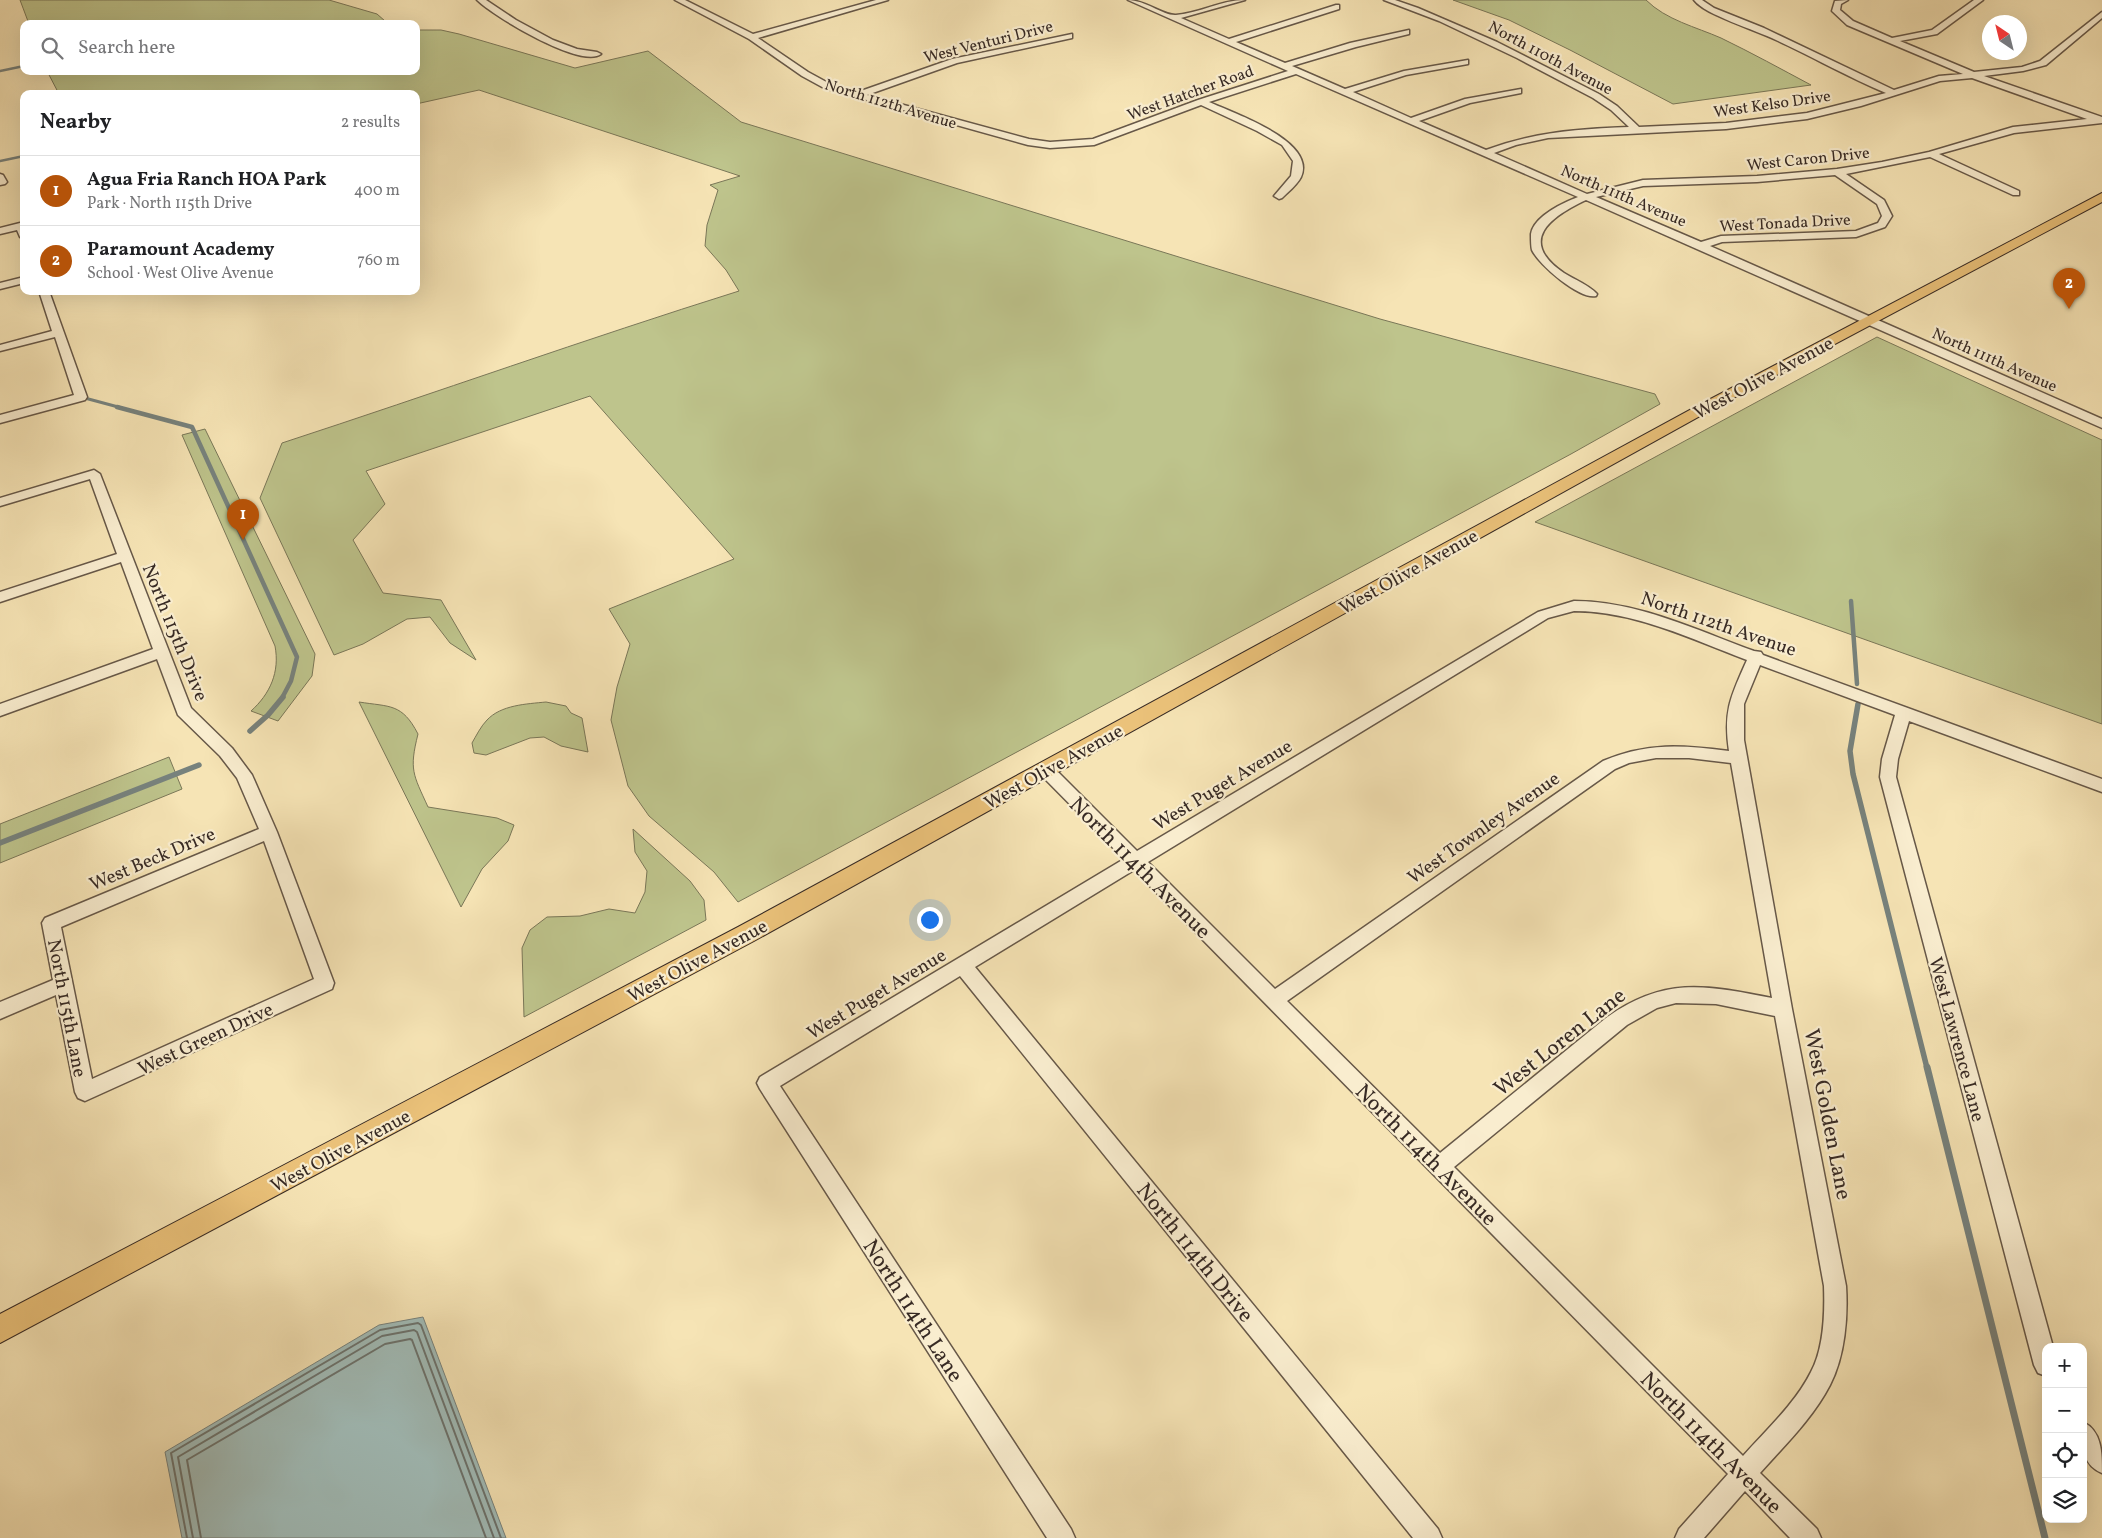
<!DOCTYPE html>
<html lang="en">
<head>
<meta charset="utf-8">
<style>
	:root { --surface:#fff; --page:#f2f2f2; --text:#202124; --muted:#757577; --line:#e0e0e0; --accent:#b45309 }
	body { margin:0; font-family:Vollkorn,serif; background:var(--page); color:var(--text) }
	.controls { position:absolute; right:15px; bottom:15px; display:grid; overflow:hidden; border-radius:10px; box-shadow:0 5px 20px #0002 }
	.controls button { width:45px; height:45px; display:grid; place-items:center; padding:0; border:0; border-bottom:1px solid var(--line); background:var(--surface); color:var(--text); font:25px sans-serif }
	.compass { position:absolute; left:1982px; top:15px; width:45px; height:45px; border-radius:50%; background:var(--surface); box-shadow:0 5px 20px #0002; rotate:325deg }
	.you { position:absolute; left:929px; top:919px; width:18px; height:18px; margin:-12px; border:4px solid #fff; border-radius:50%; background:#1a73e8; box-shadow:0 0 0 8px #1a73e833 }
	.badge { display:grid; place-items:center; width:32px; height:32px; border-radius:50%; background:var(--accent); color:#fff; font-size:16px; font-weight:700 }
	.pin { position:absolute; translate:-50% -41px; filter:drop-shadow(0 1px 2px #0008) }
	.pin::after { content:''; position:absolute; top:26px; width:18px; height:15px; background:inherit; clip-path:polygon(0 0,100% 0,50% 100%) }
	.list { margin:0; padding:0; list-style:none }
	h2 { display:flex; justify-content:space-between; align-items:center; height:65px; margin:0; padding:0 20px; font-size:21px }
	h2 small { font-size:16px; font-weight:400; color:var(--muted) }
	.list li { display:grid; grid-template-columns:32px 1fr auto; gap:15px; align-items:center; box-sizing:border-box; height:70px; padding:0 20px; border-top:1px solid var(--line) }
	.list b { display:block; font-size:19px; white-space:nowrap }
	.list p { margin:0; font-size:16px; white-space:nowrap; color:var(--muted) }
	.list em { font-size:16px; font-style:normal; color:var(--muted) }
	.icon { flex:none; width:28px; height:28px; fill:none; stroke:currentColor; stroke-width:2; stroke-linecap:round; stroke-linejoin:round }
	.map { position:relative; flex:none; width:2102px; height:1538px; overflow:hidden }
	.search { position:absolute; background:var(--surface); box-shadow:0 5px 20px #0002; left:20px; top:20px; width:400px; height:55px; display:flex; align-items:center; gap:12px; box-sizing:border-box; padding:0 18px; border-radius:10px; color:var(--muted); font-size:19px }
	.panel { position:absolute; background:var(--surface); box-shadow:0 5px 20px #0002; left:20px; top:90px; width:400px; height:205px; border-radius:10px }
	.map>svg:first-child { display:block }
</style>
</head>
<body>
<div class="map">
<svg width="2102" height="1538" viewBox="0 0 2102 1538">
	<rect width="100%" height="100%" fill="#f6e4b5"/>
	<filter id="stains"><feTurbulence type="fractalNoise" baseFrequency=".004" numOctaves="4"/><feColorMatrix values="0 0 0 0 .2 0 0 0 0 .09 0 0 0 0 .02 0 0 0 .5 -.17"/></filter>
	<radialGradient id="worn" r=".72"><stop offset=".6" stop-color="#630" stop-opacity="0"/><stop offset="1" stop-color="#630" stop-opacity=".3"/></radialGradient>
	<g fill="#bec48c" stroke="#7a7758">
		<path d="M20 0H329L377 14 385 21 392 24H29Z"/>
		<path d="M1453 0H1646C1666 20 1696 27 1721 38 1752 53 1781 69 1811 85L1673 104 1570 50 1509 20Z"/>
		<path d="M416 30H441L459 34 575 68 648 51 741 122 1380 319 1655 394 1660 404 1571 454 738 902 714 872 649 816 628 786 611 720 617 687 630 644 609 609 734 559 590 396 366 471 385 504 353 540 383 593 441 600 476 660 450 643 430 617 407 619 363 644 334 655 260 498 282 443C435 393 586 339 739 291L726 270 705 246 707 225 718 190 710 185 740 176 479 90 416 104V94H59L47 71H416Z"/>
		<path d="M1877 337 2102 440V724L1535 522Z"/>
		<path d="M205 429 315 654 312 676 278 721 251 711C270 694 280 672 275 646L182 435Z"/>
		<path d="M359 702C390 707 402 703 418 734 409 770 413 774 428 807L497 818 514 825 508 841 482 869 461 907Z"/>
		<path d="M546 702 566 706 571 713 582 718 588 752 561 746 544 737 530 738 486 755 474 753 472 743C476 736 481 726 487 720 501 705 526 704 546 702Z"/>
		<path d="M169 757 182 789 0 863V824Z"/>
		<path d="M633 829 690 881 704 900 706 920 524 1017 522 948 530 930 547 917 580 916 609 909 635 913 645 892 647 871 635 852Z"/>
	</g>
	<path fill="#a1bcb8" stroke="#77827d" d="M423 1317 506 1538H182L165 1452 379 1325Z"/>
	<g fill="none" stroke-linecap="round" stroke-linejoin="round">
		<g stroke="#6c736e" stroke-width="2">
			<path d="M187 1538 171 1453 380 1330 418 1323 421 1325 501 1538"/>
			<path d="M193 1538 178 1457 382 1336 414 1330 417 1332 494 1538"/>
			<path d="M201 1538 187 1460 385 1344 410 1339 412 1340 486 1538"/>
		</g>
		<g stroke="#77827d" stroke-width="2.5">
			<path d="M0 71 24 66"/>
			<path d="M0 161 24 156"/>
		</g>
		<path stroke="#77827d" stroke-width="3" d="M81 397 122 408"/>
		<g stroke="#77827d" stroke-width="4.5">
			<path d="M117 407 192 427 297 657 291 681 282 698"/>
			<path d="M1851 601 1857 684"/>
		</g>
		<g stroke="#77827d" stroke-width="5.5">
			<path d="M1858 704 1850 751 1853 774 1927 1068"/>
			<path d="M250 731 268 715 283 697"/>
			<path d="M0 843 199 765"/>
		</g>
		<path stroke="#77827d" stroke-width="7" d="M1927 1067 2045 1538"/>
		<defs>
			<g id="minor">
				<path d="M477 0H486L516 20 553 40 577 49 597 52 601 54C581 69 493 16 477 0Z"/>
				<path d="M675 0H685L753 34 876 0H888L758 38 808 72 830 84 858 92 952 59 1072 34V38L957 63 867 95 1029 139 1050 142 1093 139 1198 100 1288 71 1128 0C1145 0 1164 16 1176 15 1200 13 1221 0 1245 0L1181 18 1229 39 1336 5H1339V9L1236 42 1285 63 1350 43 1409 30V34L1356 47 1292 66 1345 89 1404 71 1468 60V64L1406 75 1353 92 1411 118 1465 99 1521 89V93L1470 103 1419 121 1486 150C1534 132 1578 129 1629 127L1611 110 1593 98 1517 58 1439 21 1384 0H1395L1418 8 1497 42 1599 94 1617 106 1639 127 1726 123 1807 113 1886 93C1848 77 1813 57 1776 40 1756 30 1705 15 1694 0H1702L1714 8 1764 28 1894 90 1939 76 1963 74 1847 25 1832 11 1835 1 1848 0 1841 4 1840 10 1853 21 1892 38 1932 30 1974 0H1983L1937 34 1900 41 1974 72 2022 67 2040 61 2102 12V18L2046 65 2023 71 1984 76 2102 117V123L2014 133 1939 154 2019 191V195H2013L1930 157 1846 174 1884 200 1892 216 1885 227 1856 237 1722 242 1710 246 2102 419V428L1586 200C1550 217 1517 241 1564 273 1575 280 1589 285 1597 294L1596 296C1580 300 1539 265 1532 250 1531 246 1531 238 1531 234 1534 216 1563 203 1578 197L1296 74 1209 102C1233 113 1317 141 1301 177 1297 185 1288 192 1282 198L1279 199 1274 196 1291 176 1293 161 1282 145 1257 131 1201 105 1094 145 1050 148 1028 145 824 88 802 76 749 39ZM1972 78 2087 119 2013 127 1929 152 1882 162 1837 169 1757 176 1643 180 1587 194 1494 153 1516 145 1548 138 1726 129 1807 119 1861 106 1940 81ZM1835 175 1877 204 1882 216 1878 223 1856 231 1721 236 1701 242 1596 197 1643 186 1757 182Z"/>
				<path d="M0 174 3 175 7 182 5 184 0 185Z"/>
				<path d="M20 223 24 224V238L20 237 17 230 0 234V228Z"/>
				<path d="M24 277V283L0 289V283Z"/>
				<path d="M39 291H49L87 397 85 400 0 423V415L74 395 55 337 0 351V345L52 331Z"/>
				<path d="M94 470 100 474 191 708 232 748 252 775 277 832 334 983 332 989 85 1101 78 1098 75 1092 56 995 0 1019V1002L53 980 42 923 45 918 259 829 237 778 220 756 178 715 157 659 0 716V704L153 649 121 562 0 602V592L117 554 90 479 0 506V498ZM264 841 314 979 92 1079 61 927Z"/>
				<path d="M1574 601C1637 601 1696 630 1754 651L1761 652 1763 655 2102 779V792L1909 721 1898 759 1896 777 2053 1347H2046V1376L2038 1373 2034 1365 1880 777 1882 759 1895 715 1760 665 1744 704V740L1792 1009 1846 1286C1848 1317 1845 1356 1830 1385 1813 1418 1785 1445 1760 1473L1817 1529 1821 1538H1790L1745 1491 1704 1538H1675L1679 1529 1728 1474 1134 870 975 967 1438 1529 1442 1538H1413L960 976 780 1086 1071 1529 1075 1538H1047L760 1089 757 1083 760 1077 1124 859 1040 774 1038 770 1040 766 1046 764 1052 766 1137 851 1538 612ZM1574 611C1635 611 1691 639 1747 660 1731 696 1723 711 1729 751 1683 745 1647 742 1603 761L1275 989 1148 862 1548 618ZM1656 758H1689L1731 763 1772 998C1706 985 1664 976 1606 1018L1440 1153 1287 1001 1615 769 1629 763ZM1676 1003 1716 1004 1775 1016 1824 1286C1825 1313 1824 1348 1811 1372 1795 1404 1766 1430 1743 1456L1454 1167 1627 1025 1657 1008Z"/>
				<path d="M2083 1422C2102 1431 2102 1453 2102 1473 2080 1464 2083 1443 2083 1422Z"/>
			</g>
			<path id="major" d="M2102 193V202L1709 411 754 941 0 1343V1314L738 927 1699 405Z"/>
		</defs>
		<use href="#minor" stroke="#675848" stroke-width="3"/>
		<use href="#major" stroke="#372a24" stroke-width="2"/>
		<use href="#minor" fill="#f9edcf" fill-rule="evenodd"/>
		<use href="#major" fill="#ebc27a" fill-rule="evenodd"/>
	</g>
	<g text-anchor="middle" stroke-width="4.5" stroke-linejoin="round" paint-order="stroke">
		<g font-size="16" fill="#372a24" stroke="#f9edcf">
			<text transform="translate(988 41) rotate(-14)" y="6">West Venturi Drive</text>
			<text transform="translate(1551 57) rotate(28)" y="6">North 110th Avenue</text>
			<text transform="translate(1190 92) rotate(-20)" y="6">West Hatcher Road</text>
			<text transform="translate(891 103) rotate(17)" y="6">North 112th Avenue</text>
			<text transform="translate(1772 103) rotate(-8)" y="6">West Kelso Drive</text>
			<text transform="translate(1808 158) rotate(-6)" y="6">West Caron Drive</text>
			<text transform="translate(1624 195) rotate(23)" y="6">North 111th Avenue</text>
			<text transform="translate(1785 222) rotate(-3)" y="6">West Tonada Drive</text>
			<text transform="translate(1995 359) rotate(24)" y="6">North 111th Avenue</text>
		</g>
		<g font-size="19" fill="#372a24" stroke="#f9edcf">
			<text transform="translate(1763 377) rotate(-28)" y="7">West Olive Avenue</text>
			<text transform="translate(1408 571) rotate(-29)" y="7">West Olive Avenue</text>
			<text transform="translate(1719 623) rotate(19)" y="7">North 112th Avenue</text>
			<text transform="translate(176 632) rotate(68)" y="7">North 115th Drive</text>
			<text transform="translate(1053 766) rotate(-29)" y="7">West Olive Avenue</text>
			<text transform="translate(1222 784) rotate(-31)" y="7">West Puget Avenue</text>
			<text transform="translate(1483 827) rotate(-35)" y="7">West Townley Avenue</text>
			<text transform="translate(152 858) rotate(-23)" y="7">West Beck Drive</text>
			<text transform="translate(697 960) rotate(-28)" y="7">West Olive Avenue</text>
			<text transform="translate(876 993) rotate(-31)" y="7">West Puget Avenue</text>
			<text transform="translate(68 1008) rotate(79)" y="7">North 115th Lane</text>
			<text transform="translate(205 1038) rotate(-25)" y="7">West Green Drive</text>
			<text transform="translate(1958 1039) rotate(75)" y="7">West Lawrence Lane</text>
			<text transform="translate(340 1150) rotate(-28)" y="7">West Olive Avenue</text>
		</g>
		<g font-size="22" fill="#372a24" stroke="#f9edcf">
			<text transform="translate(1141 867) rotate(45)" y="8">North 114th Avenue</text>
			<text transform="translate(1559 1041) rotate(-38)" y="8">West Loren Lane</text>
			<text transform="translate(1829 1114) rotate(79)" y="8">West Golden Lane</text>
			<text transform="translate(1427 1154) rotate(45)" y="8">North 114th Avenue</text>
			<text transform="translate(1196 1252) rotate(51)" y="8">North 114th Drive</text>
			<text transform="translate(914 1310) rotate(57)" y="8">North 114th Lane</text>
			<text transform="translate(1712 1442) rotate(45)" y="8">North 114th Avenue</text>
		</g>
	</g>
	<rect width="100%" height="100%" filter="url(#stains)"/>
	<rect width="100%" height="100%" fill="url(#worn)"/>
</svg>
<div class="controls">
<button>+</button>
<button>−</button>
<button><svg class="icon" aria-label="locate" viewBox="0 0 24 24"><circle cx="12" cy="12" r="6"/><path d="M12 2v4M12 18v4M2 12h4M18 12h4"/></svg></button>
<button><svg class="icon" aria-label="layers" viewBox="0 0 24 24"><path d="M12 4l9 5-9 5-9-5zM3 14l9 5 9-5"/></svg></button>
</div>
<svg class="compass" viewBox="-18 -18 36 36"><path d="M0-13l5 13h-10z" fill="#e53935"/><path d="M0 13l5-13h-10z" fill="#757577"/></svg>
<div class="you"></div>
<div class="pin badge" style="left:243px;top:540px">1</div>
<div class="pin badge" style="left:2069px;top:309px">2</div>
<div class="search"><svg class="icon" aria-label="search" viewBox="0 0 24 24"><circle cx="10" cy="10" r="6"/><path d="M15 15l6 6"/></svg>Search here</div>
<section class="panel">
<h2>Nearby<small>2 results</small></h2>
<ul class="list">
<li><span class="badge">1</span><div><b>Agua Fria Ranch HOA Park</b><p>Park · North 115th Drive</p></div><em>400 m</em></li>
<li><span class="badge">2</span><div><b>Paramount Academy</b><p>School · West Olive Avenue</p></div><em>760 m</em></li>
</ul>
</section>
</div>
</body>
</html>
